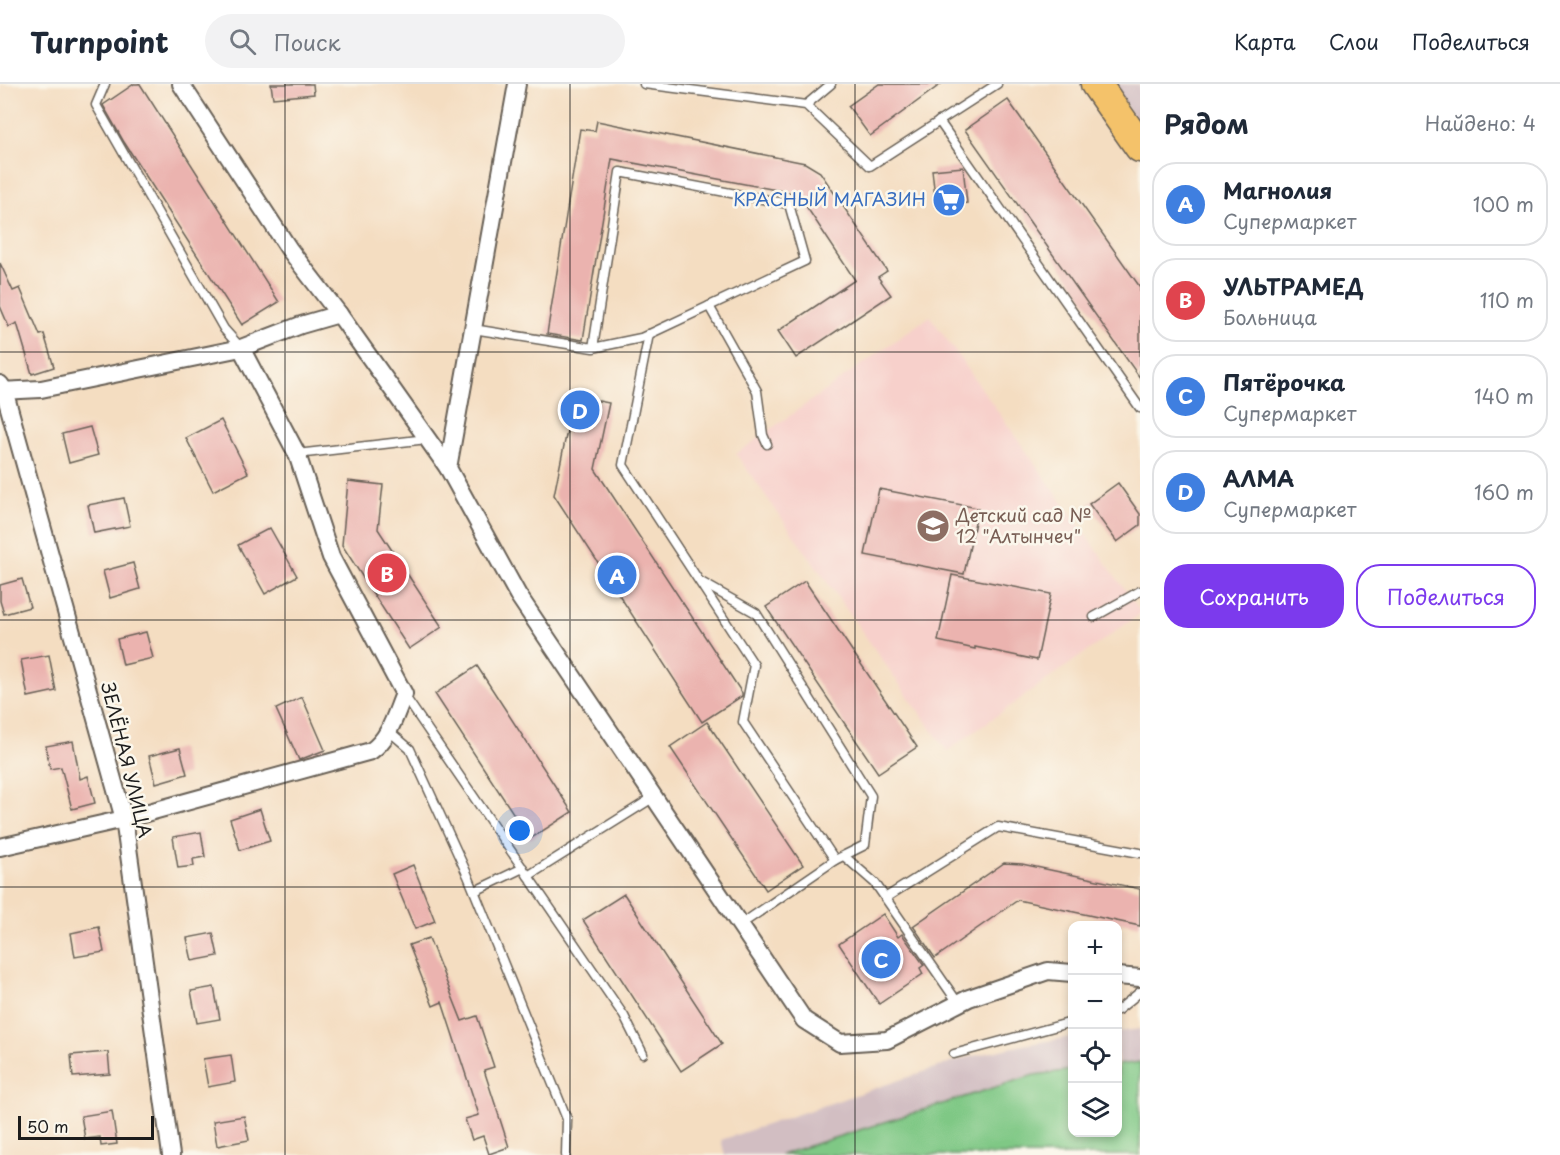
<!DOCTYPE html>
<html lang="ru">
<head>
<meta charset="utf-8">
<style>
	:root { --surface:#fff; --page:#f2f2f3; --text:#1f2937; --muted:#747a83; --line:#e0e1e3; --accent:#7c3aed }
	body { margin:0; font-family:"Playpen Sans",sans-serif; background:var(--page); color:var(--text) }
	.controls { position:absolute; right:18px; bottom:18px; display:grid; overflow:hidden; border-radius:12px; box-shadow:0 3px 9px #0003 }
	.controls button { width:54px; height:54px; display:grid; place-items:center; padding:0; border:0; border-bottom:2px solid var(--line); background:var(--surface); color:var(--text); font:30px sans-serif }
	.scale { position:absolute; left:18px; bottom:15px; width:136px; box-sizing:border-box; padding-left:6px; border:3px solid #1c1c1c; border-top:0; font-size:16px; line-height:21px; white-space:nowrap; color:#1c1c1c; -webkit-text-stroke:4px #fbf7ec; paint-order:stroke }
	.you { position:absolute; left:520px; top:747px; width:21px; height:21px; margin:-15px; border:4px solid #fff; border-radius:50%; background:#1a73e8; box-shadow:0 0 0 9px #1a73e833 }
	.badge { display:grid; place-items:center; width:39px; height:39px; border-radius:50%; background:var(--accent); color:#fff; font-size:20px; font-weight:700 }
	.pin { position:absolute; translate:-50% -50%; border:3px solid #fff; box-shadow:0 2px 6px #0006 }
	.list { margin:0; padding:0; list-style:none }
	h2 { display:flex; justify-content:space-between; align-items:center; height:78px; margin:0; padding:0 24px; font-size:26px }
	h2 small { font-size:20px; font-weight:400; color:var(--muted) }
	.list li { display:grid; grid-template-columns:39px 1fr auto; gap:18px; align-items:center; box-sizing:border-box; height:84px; margin:0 12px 12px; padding:0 12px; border:2px solid var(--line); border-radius:24px }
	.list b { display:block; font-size:22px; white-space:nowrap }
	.list p { margin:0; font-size:20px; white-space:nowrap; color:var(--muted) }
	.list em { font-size:20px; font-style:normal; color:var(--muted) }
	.actions { display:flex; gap:12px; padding:18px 24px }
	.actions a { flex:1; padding:14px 0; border:2px solid var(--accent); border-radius:24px; text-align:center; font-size:21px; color:var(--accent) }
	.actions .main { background:var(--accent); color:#fff }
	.icon { flex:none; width:33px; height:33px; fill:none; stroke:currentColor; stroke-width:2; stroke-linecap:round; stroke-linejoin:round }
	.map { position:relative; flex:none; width:1140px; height:1071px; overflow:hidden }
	header { display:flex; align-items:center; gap:36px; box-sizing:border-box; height:84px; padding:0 30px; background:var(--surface); border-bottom:2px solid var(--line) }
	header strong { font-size:28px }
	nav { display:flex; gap:33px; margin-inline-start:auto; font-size:21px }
	.search { width:420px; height:54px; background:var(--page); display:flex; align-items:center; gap:15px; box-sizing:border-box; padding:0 21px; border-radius:33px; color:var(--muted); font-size:22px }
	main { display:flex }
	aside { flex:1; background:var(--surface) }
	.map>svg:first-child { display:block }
</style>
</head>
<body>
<header>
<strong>Turnpoint</strong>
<div class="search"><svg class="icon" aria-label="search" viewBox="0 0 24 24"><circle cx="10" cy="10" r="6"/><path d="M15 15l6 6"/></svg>Поиск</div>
<nav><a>Карта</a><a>Слои</a><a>Поделиться</a></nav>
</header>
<main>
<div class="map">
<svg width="1140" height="1071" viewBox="0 0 1140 1071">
	<rect width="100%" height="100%" fill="#fbf7ec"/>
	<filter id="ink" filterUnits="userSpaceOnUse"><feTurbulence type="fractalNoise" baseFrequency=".0167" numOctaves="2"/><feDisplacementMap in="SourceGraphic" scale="12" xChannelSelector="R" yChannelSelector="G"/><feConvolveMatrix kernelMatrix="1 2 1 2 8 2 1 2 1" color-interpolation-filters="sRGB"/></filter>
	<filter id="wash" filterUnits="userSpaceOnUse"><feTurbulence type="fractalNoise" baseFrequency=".008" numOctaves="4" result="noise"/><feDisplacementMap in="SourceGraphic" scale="24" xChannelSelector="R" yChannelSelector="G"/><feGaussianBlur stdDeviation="1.35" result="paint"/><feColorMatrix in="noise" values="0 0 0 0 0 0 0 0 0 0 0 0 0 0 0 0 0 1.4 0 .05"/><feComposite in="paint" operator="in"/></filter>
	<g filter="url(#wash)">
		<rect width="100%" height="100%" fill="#f4ddc1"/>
		<path fill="#f7d0cb" d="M930 232 1140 527V530L947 667 736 370Z"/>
		<g fill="#d2bec2">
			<path d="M1112 0H1140V44Z"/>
			<path d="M1140 945V978L1118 981V948Z"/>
			<path d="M1072 953V986L1034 991 780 1071H725L721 1056 965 974 1023 961Z"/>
		</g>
		<path fill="#7fc885" stroke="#4e7250" stroke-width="1.5" d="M1140 978V1071H780L1034 991 1072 986V1048H1118V981Z"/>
		<g id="blocks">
			<g fill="#ebb3af">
				<path d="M134 0H140L279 218 242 241 124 58 103 21Z"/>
				<path d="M271 0H313L314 10 273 14Z"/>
				<path d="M879 0H941L870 52 848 22Z"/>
				<path d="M1008 16 1140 203V294L965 46Z"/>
				<path d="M597 37 805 79 820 88 887 187 878 193 891 211 796 274 778 247 855 196 798 110 612 75 583 256 547 250 580 45 595 47Z"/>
				<path d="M963 83 967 119 936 122 932 86Z"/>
				<path d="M0 179 13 207 20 204 40 251 44 250 54 283 32 290 17 239 9 243 0 222Z"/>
				<path d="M574 312 609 319 595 385 742 609V612L702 638 554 411Z"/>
				<path d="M221 336 248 389 213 407 186 354Z"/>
				<path d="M90 343 98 371 69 379 62 350Z"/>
				<path d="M348 397 383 401 378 445 442 543 409 565 342 461Z"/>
				<path d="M1118 399 1140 430V441L1117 458 1089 420Z"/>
				<path d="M879 405 978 424 964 490 865 471Z"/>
				<path d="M124 414 130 442 94 449 88 421Z"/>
				<path d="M270 444 297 492 265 510 238 461Z"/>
				<path d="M133 479 140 505 110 514 103 487Z"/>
				<path d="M952 491 1051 510 1037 576 975 563V565L938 557Z"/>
				<path d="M22 495 30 523 4 530 0 517V501Z"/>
				<path d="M805 497 917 663 878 689 766 523Z"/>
				<path d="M146 548 153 574 123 581 117 555Z"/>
				<path d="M49 571 56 607 28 613 21 576Z"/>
				<path d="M477 582 572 728 530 755 435 610Z"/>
				<path d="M302 613 325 666 299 676 276 625Z"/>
				<path d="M707 638 803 781 766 806 670 663Z"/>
				<path d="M73 657 80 695 88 692 95 719 72 725 61 683 50 685 46 662Z"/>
				<path d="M180 664 187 690 156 699 149 672Z"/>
				<path d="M260 725 270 757 240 766 230 735Z"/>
				<path d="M201 748 205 773 193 775 194 782 178 784 173 753Z"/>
				<path d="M1004 779 1022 780 1140 805V842L1018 816 935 874 913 842Z"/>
				<path d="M413 781 435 837 415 845 392 790Z"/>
				<path d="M624 810 722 960 681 987 583 836Z"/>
				<path d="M883 830 898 853 902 850 924 881 920 884 923 890 879 920 839 860Z"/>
				<path d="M99 843 104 868 75 873 71 849Z"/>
				<path d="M213 849 218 872 192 877 187 854Z"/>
				<path d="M429 854 462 937 477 932 494 983 484 986 509 1063 489 1070 483 1052 472 1056 465 1035 479 1031 442 918 433 922 409 861Z"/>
				<path d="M214 903 220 935 197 939 191 907Z"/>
				<path d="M108 968 110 990 73 993 71 971Z"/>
				<path d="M231 971 235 998 208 1003 203 975Z"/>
				<path d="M112 1027 117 1060 101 1062 100 1053 85 1055 81 1032Z"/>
				<path d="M244 1032 249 1056 217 1062 213 1037Z"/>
			</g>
		</g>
	</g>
	<g filter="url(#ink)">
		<use href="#blocks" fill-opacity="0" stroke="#686056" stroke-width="1.5"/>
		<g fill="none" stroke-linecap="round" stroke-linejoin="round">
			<defs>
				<g id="lane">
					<path d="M105 0 96 21 224 245 241 264"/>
					<path d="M644 0 806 21 870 82 997 0"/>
					<path d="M806 21 831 0"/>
					<path d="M939 37 1140 324"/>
					<path d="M709 222 757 307 763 351 767 360"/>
					<path d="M473 245 593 264 620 88 789 120 805 177 641 254 593 264"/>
					<path d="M649 250 623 381 754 581 743 638 835 776 740 841"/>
					<path d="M297 370 427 355"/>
					<path d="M701 498 756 529 871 712 865 761 835 776"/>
					<path d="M1094 533 1140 507"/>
					<path d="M404 611 624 932 643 970"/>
					<path d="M389 647 410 665 468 792 567 1035 566 1071"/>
					<path d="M844 772 875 799 958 919"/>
					<path d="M528 792 654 713"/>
					<path d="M475 807 523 784"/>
					<path d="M885 814 998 743 1140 769"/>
					<path d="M1118 926 1140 908"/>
					<path d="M954 970 1072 938"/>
				</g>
				<g id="street">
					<path d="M181 0 289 165 339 230"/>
					<path d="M517 0 448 384 518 511 804 936 840 959 887 956 969 914 1048 887 1072 889"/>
					<path d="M0 300 4 306 124 735 171 1071"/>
					<path d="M0 307 41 305 241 264 301 241 339 230 448 384"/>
					<path d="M0 763 124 735 371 667C390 654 395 631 404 610L331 473 297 370 241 264"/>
					<path d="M1118 892 1140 894"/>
				</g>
				<path id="highway" d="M1096 0 1140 63"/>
			</defs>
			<use href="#lane" stroke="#686056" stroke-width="11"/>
			<use href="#street" stroke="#686056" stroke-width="20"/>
			<use href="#highway" stroke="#686056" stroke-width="33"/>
			<use href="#lane" stroke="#fff" stroke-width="8"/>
			<use href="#street" stroke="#fff" stroke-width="16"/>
			<use href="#highway" stroke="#f4c26a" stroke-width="30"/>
		</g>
	</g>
	<path fill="none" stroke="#1c1c1c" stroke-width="1.5" stroke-opacity="0.55" d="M285 0V1071M570 0V1071M855 0V1071M0 268H1140M0 536H1140M0 803H1140"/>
	<defs>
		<symbol id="supermarket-disc" viewBox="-11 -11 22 22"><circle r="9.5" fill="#3f7fe0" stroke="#fbf7ec"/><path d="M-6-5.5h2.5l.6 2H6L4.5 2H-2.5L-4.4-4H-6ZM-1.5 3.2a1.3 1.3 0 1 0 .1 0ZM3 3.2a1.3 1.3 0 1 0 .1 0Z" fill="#fff"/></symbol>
		<symbol id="school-disc" viewBox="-11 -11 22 22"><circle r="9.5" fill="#8d6e63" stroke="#fbf7ec"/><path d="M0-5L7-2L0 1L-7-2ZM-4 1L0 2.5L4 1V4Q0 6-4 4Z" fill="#fff"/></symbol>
	</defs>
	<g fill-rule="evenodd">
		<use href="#supermarket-disc" x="930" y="97" width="38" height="38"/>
		<use href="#school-disc" x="914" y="423" width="38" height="38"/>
	</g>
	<g text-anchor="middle" stroke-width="5" stroke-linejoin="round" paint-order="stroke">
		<g font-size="18" fill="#366cbe" stroke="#fbf7ec" text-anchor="end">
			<text x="926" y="122">КРАСНЫЙ МАГАЗИН</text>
		</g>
		<g font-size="18" fill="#785e54" stroke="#fbf7ec" text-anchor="start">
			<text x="956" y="438">Детский сад №<tspan x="956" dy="21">12 "Алтынчеч"</tspan></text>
		</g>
		<g font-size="18" fill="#1c1c1c" stroke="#fbf7ec">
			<text transform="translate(126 676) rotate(76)" y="6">ЗЕЛЁНАЯ УЛИЦА</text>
		</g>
	</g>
</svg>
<div class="controls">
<button>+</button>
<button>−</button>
<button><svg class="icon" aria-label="locate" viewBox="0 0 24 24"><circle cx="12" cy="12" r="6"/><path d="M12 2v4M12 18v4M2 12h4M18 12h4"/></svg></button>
<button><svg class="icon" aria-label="layers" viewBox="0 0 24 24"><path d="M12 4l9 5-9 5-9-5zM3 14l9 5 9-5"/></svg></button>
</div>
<div class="scale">50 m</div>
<div class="you"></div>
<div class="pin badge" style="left:617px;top:491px;background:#3f7fe0">A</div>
<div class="pin badge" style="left:387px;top:489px;background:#e0444e">B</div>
<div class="pin badge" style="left:881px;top:875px;background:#3f7fe0">C</div>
<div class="pin badge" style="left:580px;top:326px;background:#3f7fe0">D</div>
</div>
<aside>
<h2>Рядом<small>Найдено: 4</small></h2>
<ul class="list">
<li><span class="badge" style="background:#3f7fe0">A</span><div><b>Магнолия</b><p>Супермаркет</p></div><em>100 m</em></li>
<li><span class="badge" style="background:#e0444e">B</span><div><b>УЛЬТРАМЕД</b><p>Больница</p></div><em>110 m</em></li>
<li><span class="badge" style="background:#3f7fe0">C</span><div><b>Пятёрочка</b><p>Супермаркет</p></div><em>140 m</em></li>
<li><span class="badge" style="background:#3f7fe0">D</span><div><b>АЛМА</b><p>Супермаркет</p></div><em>160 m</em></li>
</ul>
<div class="actions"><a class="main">Сохранить</a><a>Поделиться</a></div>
</aside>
</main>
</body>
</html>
